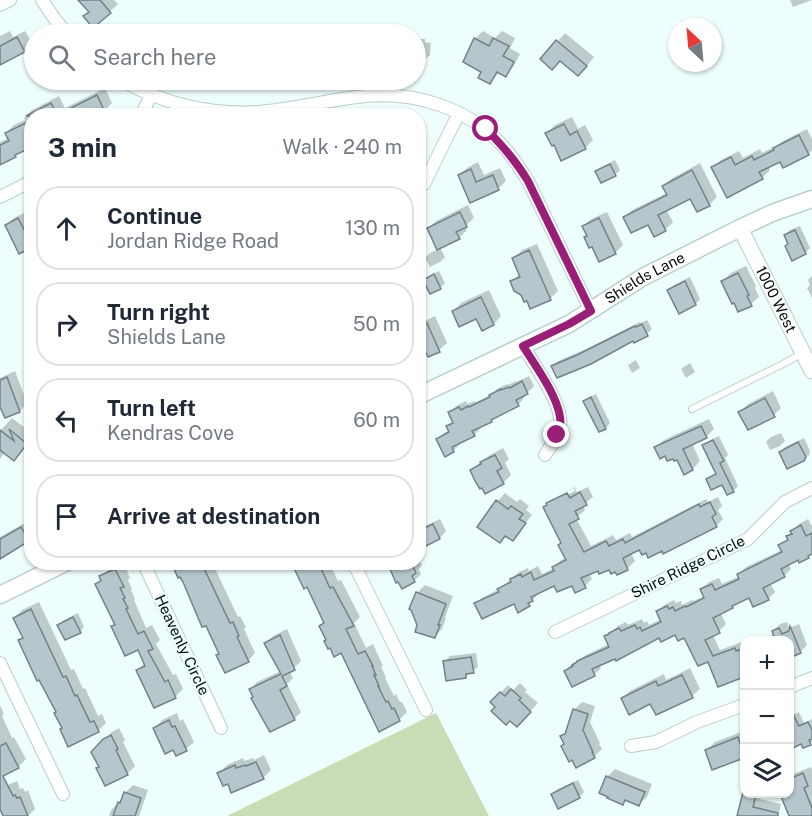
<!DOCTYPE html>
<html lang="en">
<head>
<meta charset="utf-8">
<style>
	:root { --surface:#fff; --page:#f6f6f7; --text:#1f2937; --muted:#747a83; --line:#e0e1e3 }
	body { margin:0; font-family:"Public Sans",sans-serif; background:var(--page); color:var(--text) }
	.controls { position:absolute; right:18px; bottom:18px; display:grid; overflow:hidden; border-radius:12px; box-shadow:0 2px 4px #0004 }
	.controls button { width:54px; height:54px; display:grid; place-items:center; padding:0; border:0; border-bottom:2px solid var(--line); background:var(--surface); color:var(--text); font:30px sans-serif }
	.compass { position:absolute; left:668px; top:18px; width:54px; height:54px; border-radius:50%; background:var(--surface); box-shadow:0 2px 4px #0004; rotate:334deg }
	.stop { position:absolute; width:18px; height:18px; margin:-14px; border:4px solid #981e78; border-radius:50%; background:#fff }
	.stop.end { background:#981e78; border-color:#fff; box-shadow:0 2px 6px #0008 }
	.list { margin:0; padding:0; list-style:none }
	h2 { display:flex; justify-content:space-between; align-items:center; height:78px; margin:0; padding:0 24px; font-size:26px }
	h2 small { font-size:20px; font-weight:400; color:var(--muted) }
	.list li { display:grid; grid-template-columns:39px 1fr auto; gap:18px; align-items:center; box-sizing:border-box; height:84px; margin:0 12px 12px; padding:0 12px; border:2px solid var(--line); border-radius:24px }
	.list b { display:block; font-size:22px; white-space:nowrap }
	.list p { margin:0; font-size:20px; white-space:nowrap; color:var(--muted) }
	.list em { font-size:20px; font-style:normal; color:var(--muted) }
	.icon { flex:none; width:33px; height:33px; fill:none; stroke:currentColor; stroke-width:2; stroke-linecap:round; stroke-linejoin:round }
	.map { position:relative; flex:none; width:812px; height:816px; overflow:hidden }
	.search { position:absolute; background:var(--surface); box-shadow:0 2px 4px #0004; left:24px; top:24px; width:402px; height:66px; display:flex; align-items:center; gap:15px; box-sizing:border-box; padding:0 21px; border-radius:33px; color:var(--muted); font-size:22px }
	.panel { position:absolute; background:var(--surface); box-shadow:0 2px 4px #0004; left:24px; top:108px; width:402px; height:462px; border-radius:24px }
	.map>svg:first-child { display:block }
</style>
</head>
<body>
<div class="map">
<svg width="812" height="816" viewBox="0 0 812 816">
	<rect width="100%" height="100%" fill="#eefefd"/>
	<path fill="#cadcb5" d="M436 713 489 816H227Z"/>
	<g fill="#0003">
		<path d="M81 0H114L118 4 94 26 90 12Z"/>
		<path d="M790 0H812L793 7Z"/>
		<path d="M169 28 185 34H162Z"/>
		<path d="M10 31 13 37 25 31 32 43 24 51 0 62V36Z"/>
		<path d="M483 31 495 38 502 31 515 38 510 48 520 54 513 67 505 75 499 72 490 82 483 71 475 39Z"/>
		<path d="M565 33 594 57 586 67 560 59H542Z"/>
		<path d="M419 39H425V42L431 43 430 55 422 63H416V42Z"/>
		<path d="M236 80H263L236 83Z"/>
		<path d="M105 88 112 103 104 111 95 115 32 116V145L20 151 15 156 0 163V142L9 138 6 133 14 125 25 120 24 118 32 110 59 96 65 108Z"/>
		<path d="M419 116 426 128 418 135V117Z"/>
		<path d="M572 117 578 129 585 125 593 140 585 148 554 143 547 133 555 125Z"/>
		<path d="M807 129 812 139V150L808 154 781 160 768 166 770 170 762 178 713 168 721 160 739 151 743 158 760 149 762 153 778 145 783 141Z"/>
		<path d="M615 160 620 170 615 175 597 172 602 167Z"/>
		<path d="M478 162 484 175 500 168 506 181 499 188 471 201 459 175 467 168Z"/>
		<path d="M700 163 717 197 709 205 691 197 666 209 673 222 665 230 649 222 625 217 632 210 667 193 664 186 671 179Z"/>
		<path d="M468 205 474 218 465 226 467 230 459 238 440 247 445 257 440 262 430 267 425 258 430 253 439 249 429 228 436 221Z"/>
		<path d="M26 212 32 223V261L25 249 6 226 14 218Z"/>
		<path d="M607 212 623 245 615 253 588 235 584 226 591 219Z"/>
		<path d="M800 226 810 248 805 253 789 244 785 235 790 230Z"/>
		<path d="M537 244 558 291 550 299H528L512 282 519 274 514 258 522 250Z"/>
		<path d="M746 266 756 286 755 288 759 297 751 304 723 281 731 273Z"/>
		<path d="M439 271 445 283 440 288 425 280 430 275Z"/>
		<path d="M812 276V298L807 288 810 285 808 280Z"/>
		<path d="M690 277 700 299 696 304 680 312 669 290 674 285Z"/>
		<path d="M489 290 501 316 494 324 477 317 454 311 461 303Z"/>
		<path d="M435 316 447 343 439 350 428 355 423 343 418 345V324Z"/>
		<path d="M647 320 652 329 647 334 635 341 634 339 553 366 558 361 584 350 640 322 641 323Z"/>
		<path d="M636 360 640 368 632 373 628 365Z"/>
		<path d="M690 363 695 372 686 378 681 369Z"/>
		<path d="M15 371 27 403 20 411 0 402V378Z"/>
		<path d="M529 376 534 386 527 393 523 395 524 398 518 405 495 416 491 421 479 426 480 429 474 435 459 442 460 444 453 451 438 439 444 433 450 430 448 427 454 421 450 413 456 406 466 401 467 404 475 401 476 402 492 394 497 389 507 384 508 385 516 381V382Z"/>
		<path d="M773 391 781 408 774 415 740 412 748 404Z"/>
		<path d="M596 394 610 423 606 428 599 430 585 402 590 397Z"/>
		<path d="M12 418 32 433V438L21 451 5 452 0 459V431Z"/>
		<path d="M709 419 714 429 706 437 692 443 700 461 693 469 656 447 664 440Z"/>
		<path d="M418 433 426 449 418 455Z"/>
		<path d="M781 433 785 441 780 446 770 450 766 442 771 437Z"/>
		<path d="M719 436 728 455 725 458 738 486 733 491 722 483 708 479 717 472 704 446 709 441Z"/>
		<path d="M804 438 810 451 809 455 803 460 780 452 785 447Z"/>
		<path d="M503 448 509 459 505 463 511 475 503 483 483 486 471 470 490 455Z"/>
		<path d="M574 487 577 492 588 487 593 497 583 505 585 510 576 518 591 546 613 535 616 540 630 533 632 537 706 499 708 502 718 497 722 506 718 510 723 519 716 526 662 549 646 551 640 548 631 553 635 561 628 568 618 573 610 568 589 573 592 579 585 586 573 584H555L539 593 529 605 515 602 476 603 483 597 498 590 519 572 528 568 529 571 538 566 542 574 554 568 561 560 566 558 550 503 575 491 573 488 554 498Z"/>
		<path d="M505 493 517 502 520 499 529 506 526 510 532 515 513 539 506 534 479 526 498 501Z"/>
		<path d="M440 519 446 531 440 538 418 548V529Z"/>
		<path d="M808 519 812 526V553L808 557 799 558 788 563 791 569 784 576 770 583 775 592 768 599 749 596 738 601 732 607 720 612 726 624 719 631 713 635 720 650 742 642 743 645H744V676L719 685 709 660 685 636 675 633 660 636 599 664 601 668 594 675 565 671 572 664 578 661 586 655 609 644 606 637 618 626 626 622 628 625 642 619 644 623 647 621 649 625 661 619 658 612 664 605 674 600 676 603 681 601 682 605 692 600 693 601 705 596 702 589 709 582 719 578 722 584 740 576 739 574 746 567 782 550 780 546 789 538 792 532V531L799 524Z"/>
		<path d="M30 520 32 524V536L2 557 0 554V537Z"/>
		<path d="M418 558 422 565 419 569 421 574 414 581 402 587 389 562H418Z"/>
		<path d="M123 562 130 578 128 580 132 589 131 590 135 599 134 600 146 628 152 625 160 640 156 644 173 675 176 674 183 689 175 697 138 670 145 663 138 648 113 627 116 624 97 584 102 579 101 577 109 569Z"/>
		<path d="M176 562H212L238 617 240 616 246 627 244 629 255 653 248 661 221 653Z"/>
		<path d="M292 562H329L338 581 341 580 360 617 354 623 366 648 373 644 383 666 381 667 386 677 385 678 394 696 396 694 400 702H402L407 712 399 720 342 651 327 640 321 626 325 622 308 585Z"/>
		<path d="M425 585 453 596 445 617 446 618 442 629 434 637 419 625 417 593Z"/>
		<path d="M39 602 71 670 74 669 83 689 85 688 98 716 102 714 106 723 98 731 63 728 49 694 20 641 24 637 15 618 22 610Z"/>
		<path d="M78 613 84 627 80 632 59 625 64 620Z"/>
		<path d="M787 622 789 628 799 624 807 645 800 652 790 640H761L775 634 773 631 780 624Z"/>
		<path d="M287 629 301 661 294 668 289 671 293 678 287 684 301 712 294 719 254 697 251 689 257 682 281 671 266 643 273 636Z"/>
		<path d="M476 653 478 667 465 677 445 661 450 656Z"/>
		<path d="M690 668 700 689 692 696 651 702 623 698 630 691 664 674 666 680Z"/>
		<path d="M520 683 527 690 525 692 538 703 517 725 492 702 508 685 513 690Z"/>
		<path d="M582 702 595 706 590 722 600 743 599 744 602 749 594 757 566 744 562 737 567 731 574 710Z"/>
		<path d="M0 705 4 714 2 716 12 738 14 737 26 759 18 767 0 776Z"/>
		<path d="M799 712 804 723 812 719V742L810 744 802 743 790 716Z"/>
		<path d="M177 713 180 721 183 719 194 742 186 749 176 754 173 748 155 728 162 720Z"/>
		<path d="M119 728 125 740 123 742 135 766 127 774 100 767 93 752 112 732Z"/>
		<path d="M744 731V757L713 768 707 750 715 742Z"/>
		<path d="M264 755 271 770 263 778 228 782 219 773 227 765 243 758 244 761 253 758 254 760Z"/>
		<path d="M811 767 812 770V813L805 816H791L782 794H790V775Z"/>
		<path d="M615 769 652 784 647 797 639 804 626 799 623 803 607 777Z"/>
		<path d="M578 780 584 792 579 797 553 794 558 789Z"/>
		<path d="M17 781 20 789 23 788 25 792 28 790 35 809 28 816H5L0 806V791L3 787Z"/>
		<path d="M133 785 148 790 139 816H109L111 810 123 799 125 793Z"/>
		<path d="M744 792V794H761L760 799 781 804 778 816H738Z"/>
	</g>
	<g fill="#b5c7cd" stroke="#728288" stroke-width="1.5">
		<path d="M78 0H100L111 13 93 28 83 16 89 12Z"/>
		<path d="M17 37 25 52 0 65V46Z"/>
		<path d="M474 38 489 46 493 38 509 46 503 56 514 62 506 77 497 72 490 84 478 78 481 72 463 62Z"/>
		<path d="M556 40 587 66 578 76 560 61 552 70 540 59Z"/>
		<path d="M97 95 105 112 98 116H26L51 103 57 115Z"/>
		<path d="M32 120V147L15 155 16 157 0 165V145L9 141 5 133Z"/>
		<path d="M564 124 570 135 577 131 586 149 561 161 554 145 552 146 545 133Z"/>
		<path d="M799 135 809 155 783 168 780 162 759 172 763 179 727 198 711 167 731 157 735 165 752 156 754 160 774 150 773 148Z"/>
		<path d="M610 164 616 176 601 183 595 171Z"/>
		<path d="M471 169 476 182 493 175 499 190 470 203 458 175Z"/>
		<path d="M692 170 710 206 697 212 690 199 658 215 666 231 654 237 648 225 631 233 623 217 667 195 662 186Z"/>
		<path d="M460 212 467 227 456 232 460 239 437 250 427 228Z"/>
		<path d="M18 218 26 233 32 231V265L25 251 19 254 5 225Z"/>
		<path d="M599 218 616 254 599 262 592 247 589 248 584 237 587 236 582 226Z"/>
		<path d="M795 230 806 254 792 261 785 246 788 244 784 235Z"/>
		<path d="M529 250 551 300 530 309 527 301 524 302 521 295 514 291 510 281 520 277 512 258Z"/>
		<path d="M738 273 749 295 747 296 752 306 738 312 734 303 732 304 721 281Z"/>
		<path d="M434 274 441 289 430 294 423 280Z"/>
		<path d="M685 281 696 305 679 314 667 290Z"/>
		<path d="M481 297 494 325 482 331 476 319 459 327 452 311Z"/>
		<path d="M427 323 440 352 428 357 422 345 418 347V327Z"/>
		<path d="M642 324 648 336 634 343 633 341 591 364 557 378 551 366 577 355 635 326 636 327Z"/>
		<path d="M7 377 20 412 5 418 0 407V380Z"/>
		<path d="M522 381 528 394 516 400 519 406 491 420 492 422 472 431 475 436 452 447 454 452 445 457 436 439 449 432 446 426 453 423 448 412 459 407 461 410 468 406 469 407 490 397 489 395 501 389V390L509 387 510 388Z"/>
		<path d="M591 397 606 429 599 432 583 401Z"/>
		<path d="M765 398 775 417 748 430 738 412Z"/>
		<path d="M701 426 707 438 683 449 693 470 684 475 677 460 674 461 673 459 667 461 665 456 660 459 654 447Z"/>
		<path d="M9 429 27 444 14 461 0 450V430L14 441Z"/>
		<path d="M713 440 724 461 720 463 734 492 727 495 722 485 711 490 706 479 716 474 702 445Z"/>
		<path d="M798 442 806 457 804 461 787 469 779 452Z"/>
		<path d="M495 455 502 468 497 471 504 484 485 494 482 488 480 489 475 481 470 470 481 464 480 462Z"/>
		<path d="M580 492 587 505 575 511 579 519 569 524 584 552 606 541 609 546 623 539 625 543 699 504 700 507 710 502 716 514 712 517 717 527 663 554 662 551 648 558 646 553 642 555 639 550 623 558 628 570 617 575 615 572 611 574 609 570 599 574 598 571 581 578 586 588 575 593 572 586 557 592 554 586 531 597 533 601 528 603 530 606 518 613 514 604 482 619 474 603 499 592 497 589 511 582 510 579 521 574 522 577 531 572 534 580 554 571 552 567 566 560 558 545 561 543 543 507 547 505 546 503 567 493 570 498Z"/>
		<path d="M496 500 508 509 511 506 523 514 519 519 526 523 513 541 505 536 500 543 477 527Z"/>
		<path d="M433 524 440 539 418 550V531Z"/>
		<path d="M801 525 806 536 812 533V554L808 556 809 558 799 563 798 560 781 569 785 577 763 588 769 600 753 607 749 598 732 606 733 608 713 618 720 633 705 640 713 656 735 648 736 651 744 648V677L718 687 708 662 698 666 684 638 678 641 675 635 661 642 659 638 616 661 615 659 592 669 595 676 572 687 564 671 573 666 572 665 577 662V661L609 647 604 636 609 634V633L619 628 621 631 635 625 637 629 640 627 642 631 661 622 656 611 667 606 669 609 673 607 675 611 685 606 686 607 704 598 700 589 712 584 715 590 739 579 737 574 782 552 778 545 788 540 786 536 792 534 790 531Z"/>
		<path d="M21 527 29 541 0 559V539Z"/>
		<path d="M171 562H201L230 623 233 622 239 636 237 637 249 662 225 673 216 655 219 654 206 626 202 627 183 582 180 577 178 578Z"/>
		<path d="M291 562H318L330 588 333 587 354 626 346 629 358 654 365 651 373 666H372L376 675H374L379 686H378L386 702 388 701 392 709 394 708 400 721 379 732 341 653 334 657 330 648 328 649 324 641 326 640 319 626 324 623 307 587 304 589Z"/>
		<path d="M387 562H411L416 573 412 576 415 582 402 589 398 582 396 583Z"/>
		<path d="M115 569 124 587 120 588 125 598 123 599 128 608 126 609 138 634 144 631 153 649 148 651 165 682 168 680 176 698 154 708 136 670 145 666 138 650 125 656 111 626 115 625 95 584 101 581 99 576Z"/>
		<path d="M416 592 446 604 438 625H440L435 638 415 632 417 625 411 610 409 609Z"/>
		<path d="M31 609 63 677 66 676 75 696 77 695 90 722 94 721 99 732 68 747 60 729 62 728 54 713 56 712 39 680 37 681 18 640 23 638 13 618Z"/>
		<path d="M73 617 81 633 65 640 57 625Z"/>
		<path d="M790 626 801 653 789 658V640H767L774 637 772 631 779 628 782 634 789 631Z"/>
		<path d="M280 635 295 670 282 676 287 686 280 690 295 720 270 732 258 711 251 698 253 697 249 689 281 674 264 643Z"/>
		<path d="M471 657 474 673 466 674V678L446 681 443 661Z"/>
		<path d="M682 675 693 698 656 715 650 704 629 715 621 698 656 681 658 686Z"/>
		<path d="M511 689 521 698 519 700 531 712 517 727 510 721 506 725 491 711 495 707 490 702 500 692 505 696Z"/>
		<path d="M789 706 799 726 808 722 812 730V739L809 740 811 745 803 748 801 744 789 750Z"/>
		<path d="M573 709 588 714 583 730 593 752H592L595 758 576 768 572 760 569 762 561 746 564 744 560 736 565 734Z"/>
		<path d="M169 720 172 727 175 726 187 751 176 756 173 750 165 754 153 728Z"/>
		<path d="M111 735 118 749 116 750 128 775 105 786 96 768 99 767 91 752 103 739Z"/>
		<path d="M738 737 740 743 744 741V758L712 770 705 750Z"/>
		<path d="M6 743 19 768 3 776 13 796 15 795 17 798 20 797 28 816H3L0 809V746Z"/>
		<path d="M256 762 264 779 231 793 228 784 223 786 217 773 235 765 236 768 245 765 246 766Z"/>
		<path d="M803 773 808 786 804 788 812 808V816H789L780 794H789V779Z"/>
		<path d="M606 776 645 792 639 806 625 800 623 805 607 798 608 797 599 793Z"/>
		<path d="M573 783 580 798 558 809 551 794Z"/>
		<path d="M124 792 141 798 135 816H113L118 802 120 803Z"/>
		<path d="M743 792 744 794 756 795 753 807 778 813V816H737Z"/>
	</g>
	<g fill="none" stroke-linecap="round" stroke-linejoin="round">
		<defs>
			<path id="service" d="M692 409 783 364 803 353"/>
			<g id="minor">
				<path d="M42 0 54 18 67 34"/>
				<path d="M0 5 10 0"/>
				<path d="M122 80C162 104 212 115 258 112 295 109 331 99 367 96 416 92 467 108 501 144 512 155 520 168 528 181L591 311"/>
				<path d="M141 116 151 95"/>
				<path d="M424 184 459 113"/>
				<path d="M0 197 32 181"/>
				<path d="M523 346C534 365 564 405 560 426 559 437 550 446 545 455"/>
				<path d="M143 562 221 728"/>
				<path d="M353 562 426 710"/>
				<path d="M555 632 748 539 785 502 812 488"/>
				<path d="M0 663 63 794"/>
				<path d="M790 687 812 678"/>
				<path d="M631 746 656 742 697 722 744 705"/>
			</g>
			<g id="tertiary">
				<path id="s1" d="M740 228 812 371"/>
			</g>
			<g id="secondary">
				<path id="s2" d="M418 396 569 324 643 277 740 228 772 213 812 199"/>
				<path d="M0 595 67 562"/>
			</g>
		</defs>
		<use href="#service" stroke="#bacecc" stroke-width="8"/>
		<use href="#minor" stroke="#bacecc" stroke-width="14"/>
		<use href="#tertiary" stroke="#bacecc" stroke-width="17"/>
		<use href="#secondary" stroke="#bacecc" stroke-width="19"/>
		<use href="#service" stroke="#fff" stroke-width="6"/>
		<use href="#minor" stroke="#fff" stroke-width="12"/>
		<use href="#tertiary" stroke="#fff" stroke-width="15"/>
		<use href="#secondary" stroke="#fff" stroke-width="16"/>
	</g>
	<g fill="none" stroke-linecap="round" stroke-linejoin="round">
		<path stroke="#981e78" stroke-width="8" d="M486 129C502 145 516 161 528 181L591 311 569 324 523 346C535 365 557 395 560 417 561 423 560 429 557 435"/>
	</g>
	<g text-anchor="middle" stroke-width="4.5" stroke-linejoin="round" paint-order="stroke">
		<g font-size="15" fill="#070d0c" stroke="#eefefd">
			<text dy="5" stroke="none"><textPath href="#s2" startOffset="256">Shields Lane</textPath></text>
			<text dy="5" stroke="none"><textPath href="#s1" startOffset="80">1000 West</textPath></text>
			<text transform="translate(688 567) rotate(-26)" y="5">Shire Ridge Circle</text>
			<text transform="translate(182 645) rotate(65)" y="5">Heavenly Circle</text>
		</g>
	</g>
</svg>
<div class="controls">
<button>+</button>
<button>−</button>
<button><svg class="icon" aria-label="layers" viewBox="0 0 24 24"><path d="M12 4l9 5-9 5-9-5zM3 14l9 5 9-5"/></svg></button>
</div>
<svg class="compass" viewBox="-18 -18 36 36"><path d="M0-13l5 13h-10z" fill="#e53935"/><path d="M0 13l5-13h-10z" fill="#747a83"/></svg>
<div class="stop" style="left:486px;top:129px"></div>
<div class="stop end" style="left:557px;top:435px"></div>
<div class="search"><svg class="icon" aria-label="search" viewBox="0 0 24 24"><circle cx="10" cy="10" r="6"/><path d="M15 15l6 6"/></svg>Search here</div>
<section class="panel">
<h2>3 min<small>Walk · 240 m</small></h2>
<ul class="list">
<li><svg class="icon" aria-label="ahead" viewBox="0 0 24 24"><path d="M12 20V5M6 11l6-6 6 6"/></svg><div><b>Continue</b><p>Jordan Ridge Road</p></div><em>130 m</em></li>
<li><svg class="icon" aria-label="right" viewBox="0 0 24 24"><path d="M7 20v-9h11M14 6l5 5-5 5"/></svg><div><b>Turn right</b><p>Shields Lane</p></div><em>50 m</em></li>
<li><svg class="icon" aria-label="left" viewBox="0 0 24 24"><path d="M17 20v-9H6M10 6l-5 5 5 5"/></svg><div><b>Turn left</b><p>Kendras Cove</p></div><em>60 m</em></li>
<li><svg class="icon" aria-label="arrive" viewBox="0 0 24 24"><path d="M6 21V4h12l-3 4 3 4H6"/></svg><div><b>Arrive at destination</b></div></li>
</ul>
</section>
</div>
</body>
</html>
